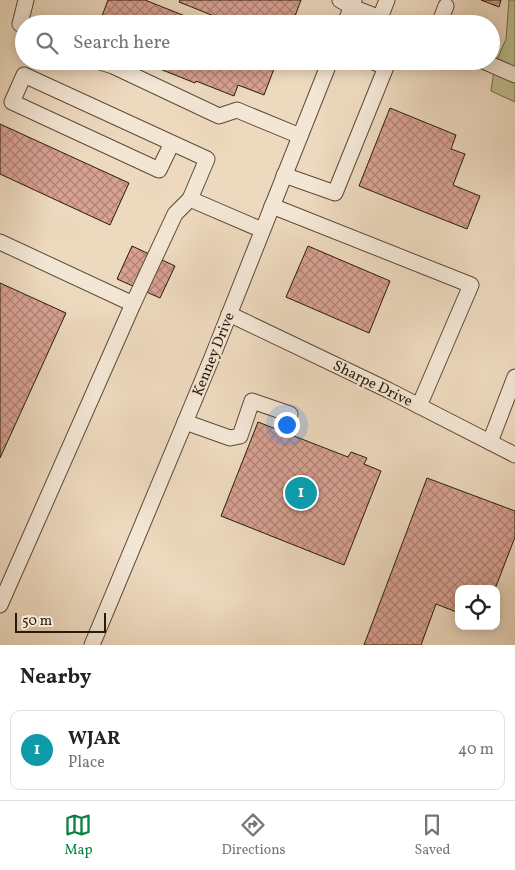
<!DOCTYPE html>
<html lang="en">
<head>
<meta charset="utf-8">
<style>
	:root { --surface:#fff; --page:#f6f6f6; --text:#222; --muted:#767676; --line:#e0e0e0; --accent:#0b8043 }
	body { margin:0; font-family:Vollkorn,serif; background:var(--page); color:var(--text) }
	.controls { position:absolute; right:15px; bottom:15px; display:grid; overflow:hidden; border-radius:10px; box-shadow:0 2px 12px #0003 }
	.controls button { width:45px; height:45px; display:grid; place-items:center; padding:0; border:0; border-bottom:1px solid var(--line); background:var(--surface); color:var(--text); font:25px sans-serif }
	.scale { position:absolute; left:15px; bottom:12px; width:91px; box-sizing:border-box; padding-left:5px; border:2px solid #2a1b08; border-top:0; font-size:14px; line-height:18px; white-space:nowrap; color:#2a1b08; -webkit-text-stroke:4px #f3e6d5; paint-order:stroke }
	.you { position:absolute; left:286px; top:424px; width:18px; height:18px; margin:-12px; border:4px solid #fff; border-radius:50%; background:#1a73e8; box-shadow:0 0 0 8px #1a73e833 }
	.badge { display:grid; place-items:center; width:32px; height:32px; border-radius:50%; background:var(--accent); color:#fff; font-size:16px; font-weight:700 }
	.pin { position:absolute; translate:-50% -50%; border:2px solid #fff; box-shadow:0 1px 5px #0006 }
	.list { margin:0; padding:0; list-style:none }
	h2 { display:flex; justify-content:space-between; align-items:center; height:65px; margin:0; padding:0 20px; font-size:21px }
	h2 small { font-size:16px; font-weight:400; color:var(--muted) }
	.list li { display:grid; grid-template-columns:32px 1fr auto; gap:15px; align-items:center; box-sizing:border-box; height:80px; margin:0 10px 10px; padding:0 10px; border:1px solid var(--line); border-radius:10px }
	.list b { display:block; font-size:19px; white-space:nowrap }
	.list p { margin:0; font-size:16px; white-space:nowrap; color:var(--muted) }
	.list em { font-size:16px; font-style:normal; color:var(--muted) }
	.icon { flex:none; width:28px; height:28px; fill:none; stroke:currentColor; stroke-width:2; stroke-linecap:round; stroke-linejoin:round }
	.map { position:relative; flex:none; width:515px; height:645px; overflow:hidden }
	.search { position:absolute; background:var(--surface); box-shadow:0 2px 12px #0003; left:15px; right:15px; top:15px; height:55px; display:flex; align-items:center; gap:12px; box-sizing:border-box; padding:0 18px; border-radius:28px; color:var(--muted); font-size:19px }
	.sheet { height:155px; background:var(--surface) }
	nav { display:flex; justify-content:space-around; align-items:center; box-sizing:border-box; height:70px; border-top:1px solid var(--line); background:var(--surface); font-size:14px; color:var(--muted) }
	nav a { display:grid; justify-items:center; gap:2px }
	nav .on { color:var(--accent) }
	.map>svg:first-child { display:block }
</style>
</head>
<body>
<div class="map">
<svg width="515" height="645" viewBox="0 0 515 645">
	<defs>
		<pattern id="building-cross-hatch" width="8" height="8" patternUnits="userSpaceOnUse" patternTransform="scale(1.25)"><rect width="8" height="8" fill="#d8a193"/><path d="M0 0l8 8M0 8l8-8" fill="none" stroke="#af8276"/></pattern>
	</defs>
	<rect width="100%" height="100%" fill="#edd9be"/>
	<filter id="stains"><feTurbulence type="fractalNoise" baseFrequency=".004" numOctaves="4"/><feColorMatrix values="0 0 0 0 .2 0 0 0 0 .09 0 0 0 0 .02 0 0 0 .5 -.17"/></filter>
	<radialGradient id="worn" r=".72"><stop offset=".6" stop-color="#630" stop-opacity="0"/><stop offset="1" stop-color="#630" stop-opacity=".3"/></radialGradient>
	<path fill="#bebe8e" stroke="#746c4b" d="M509 0H515V102L491 91 495 64 506 39Z"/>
	<g fill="url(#building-cross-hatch)" stroke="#2a1b08">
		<path d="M108 0H145L205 24H99Z"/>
		<path d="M180 0H301L292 24H234L179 2Z"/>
		<path d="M481 0H501L499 7Z"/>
		<path d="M140 61H277L264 95 238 85 234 96 196 81 195 83Z"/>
		<path d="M390 108 456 135 451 149 465 154 453 185 480 196 467 229 359 186Z"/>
		<path d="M0 124 129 183 110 225 0 174Z"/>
		<path d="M132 246 175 266 160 298 117 279Z"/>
		<path d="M308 246 390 281 369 333 286 297Z"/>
		<path d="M0 283 66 313 0 458Z"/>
		<path d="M258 422 348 457 351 452 367 458 364 464 381 471 344 565 221 516Z"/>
		<path d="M427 478 515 511V537L495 589H459V613L436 604 421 645H364Z"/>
	</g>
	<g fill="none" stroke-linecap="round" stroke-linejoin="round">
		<defs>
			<g id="minor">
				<path d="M340 0 352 7 380 18 387 0"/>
				<path d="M345 24 354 0"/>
				<path d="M439 24 446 6"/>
				<path d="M24 26 20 24 26 0"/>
				<path d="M97 61 113 66 219 116 237 110 300 136"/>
				<path d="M483 61 515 75"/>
				<path d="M172 143 159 170 12 102 24 75 207 159 190 199 262 230"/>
				<path d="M284 175 335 193 386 67 371 61"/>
				<path d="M272 206 471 285 419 406"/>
				<path d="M0 242 133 304 0 605"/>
				<path d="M133 304 175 214 190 199"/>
				<path d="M229 314 388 390 515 455"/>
				<path d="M185 422 230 438 240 436 252 401 290 414"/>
				<path d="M490 442 515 377"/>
				<path d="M92 645 211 360 330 61"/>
			</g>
		</defs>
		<use href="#minor" stroke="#5b4a36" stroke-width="17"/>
		<use href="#minor" stroke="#f3e6d5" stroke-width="15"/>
	</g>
	<g text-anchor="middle" stroke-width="4" stroke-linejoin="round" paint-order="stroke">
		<g font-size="15" fill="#2a1b08" stroke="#f3e6d5">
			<text transform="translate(213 354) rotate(-68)" y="5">Kenney Drive</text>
			<text transform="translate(373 383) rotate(26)" y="5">Sharpe Drive</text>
		</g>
	</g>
	<rect width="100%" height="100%" filter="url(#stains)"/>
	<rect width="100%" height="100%" fill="url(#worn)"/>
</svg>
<div class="controls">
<button><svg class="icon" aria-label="locate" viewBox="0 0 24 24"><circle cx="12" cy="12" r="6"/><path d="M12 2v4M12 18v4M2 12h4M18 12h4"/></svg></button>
</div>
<div class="scale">50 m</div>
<div class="you"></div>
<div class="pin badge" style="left:301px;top:493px;background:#0f9aa8">1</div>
<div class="search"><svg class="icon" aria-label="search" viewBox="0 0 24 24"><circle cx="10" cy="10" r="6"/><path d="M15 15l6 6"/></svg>Search here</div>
</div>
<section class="sheet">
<h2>Nearby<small></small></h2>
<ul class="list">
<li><span class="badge" style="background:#0f9aa8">1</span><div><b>WJAR</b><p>Place</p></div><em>40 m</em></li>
</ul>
</section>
<nav>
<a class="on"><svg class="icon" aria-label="map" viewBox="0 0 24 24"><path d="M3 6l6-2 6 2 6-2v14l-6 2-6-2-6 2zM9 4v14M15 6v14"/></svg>Map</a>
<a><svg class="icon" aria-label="directions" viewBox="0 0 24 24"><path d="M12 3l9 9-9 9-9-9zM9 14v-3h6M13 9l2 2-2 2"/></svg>Directions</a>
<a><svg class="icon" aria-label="saved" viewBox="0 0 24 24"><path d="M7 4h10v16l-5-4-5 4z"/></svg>Saved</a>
</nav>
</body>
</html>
